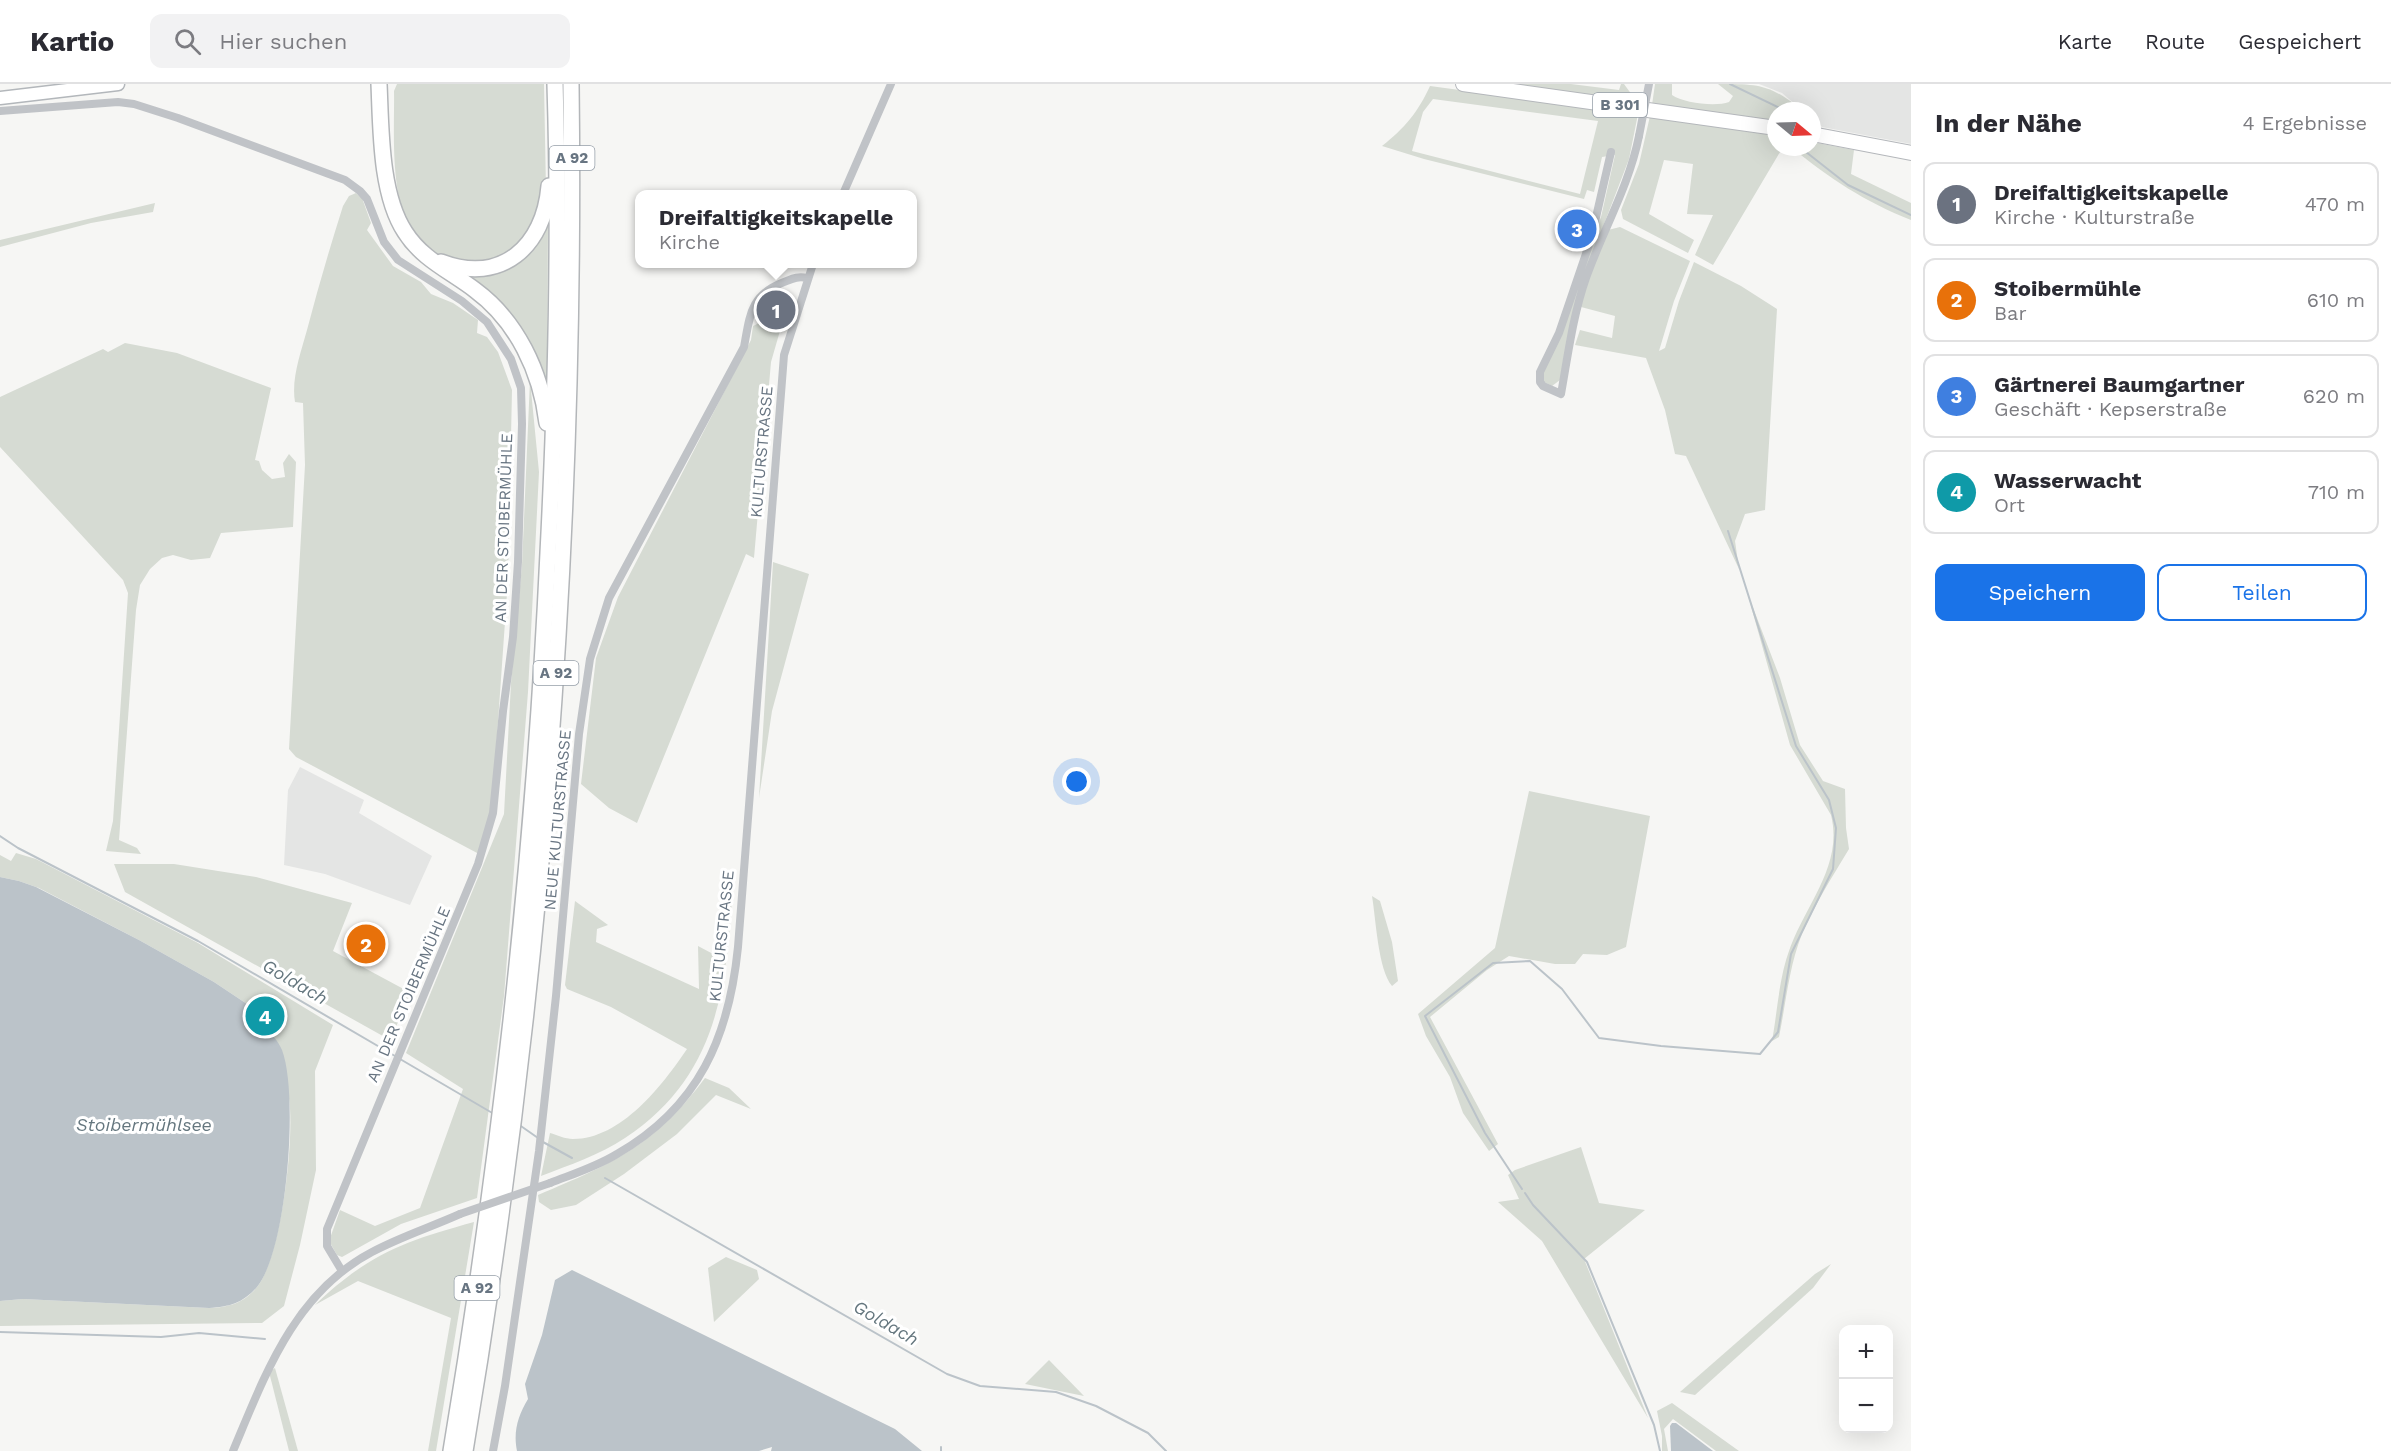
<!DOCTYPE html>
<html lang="de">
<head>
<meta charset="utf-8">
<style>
	:root { --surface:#fff; --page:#f2f2f3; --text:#2b2b33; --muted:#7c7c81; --line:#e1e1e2; --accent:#1a73e8 }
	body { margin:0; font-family:"Work Sans",sans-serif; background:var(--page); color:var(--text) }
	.controls { position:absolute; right:18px; bottom:18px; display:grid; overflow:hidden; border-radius:12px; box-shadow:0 6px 24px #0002 }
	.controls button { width:54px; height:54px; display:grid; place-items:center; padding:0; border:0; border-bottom:2px solid var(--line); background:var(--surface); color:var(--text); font:30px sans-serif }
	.compass { position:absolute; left:1767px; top:18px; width:54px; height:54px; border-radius:50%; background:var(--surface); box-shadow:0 6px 24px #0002; rotate:109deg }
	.you { position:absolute; left:1077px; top:698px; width:21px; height:21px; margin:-15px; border:4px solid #fff; border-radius:50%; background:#1a73e8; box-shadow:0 0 0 9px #1a73e833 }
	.badge { display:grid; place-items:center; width:39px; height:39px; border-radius:50%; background:var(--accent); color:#fff; font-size:20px; font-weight:700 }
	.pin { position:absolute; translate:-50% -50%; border:3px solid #fff; box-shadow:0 2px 6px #0006 }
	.popup { position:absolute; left:635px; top:106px; width:282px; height:78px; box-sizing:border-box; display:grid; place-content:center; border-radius:12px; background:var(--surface); filter:drop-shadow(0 2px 4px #0005); font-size:20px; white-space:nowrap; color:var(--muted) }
	.popup b { font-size:22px; color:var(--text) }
	.popup::after { content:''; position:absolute; left:50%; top:100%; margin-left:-12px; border:12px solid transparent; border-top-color:var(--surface) }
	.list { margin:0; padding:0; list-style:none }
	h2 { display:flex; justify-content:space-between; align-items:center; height:78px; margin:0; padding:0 24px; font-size:26px }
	h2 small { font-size:20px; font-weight:400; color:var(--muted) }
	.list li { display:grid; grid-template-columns:39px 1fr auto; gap:18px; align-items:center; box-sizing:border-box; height:84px; margin:0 12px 12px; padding:0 12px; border:2px solid var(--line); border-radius:12px }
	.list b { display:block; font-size:22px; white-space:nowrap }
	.list p { margin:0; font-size:20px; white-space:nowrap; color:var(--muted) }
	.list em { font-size:20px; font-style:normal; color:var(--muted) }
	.actions { display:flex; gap:12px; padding:18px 24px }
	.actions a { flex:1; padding:14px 0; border:2px solid var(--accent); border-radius:12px; text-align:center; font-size:21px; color:var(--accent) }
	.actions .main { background:var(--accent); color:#fff }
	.icon { flex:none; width:33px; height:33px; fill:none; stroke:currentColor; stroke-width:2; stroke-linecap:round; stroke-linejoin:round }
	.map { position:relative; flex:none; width:1911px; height:1367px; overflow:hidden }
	header { display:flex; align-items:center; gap:36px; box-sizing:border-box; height:84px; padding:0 30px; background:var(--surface); border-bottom:2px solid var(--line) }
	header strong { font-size:28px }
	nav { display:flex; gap:33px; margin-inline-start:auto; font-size:21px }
	.search { width:420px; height:54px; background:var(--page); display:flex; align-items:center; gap:15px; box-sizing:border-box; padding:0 21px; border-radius:12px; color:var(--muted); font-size:22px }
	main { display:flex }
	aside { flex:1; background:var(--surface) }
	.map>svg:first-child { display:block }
</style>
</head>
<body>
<header>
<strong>Kartio</strong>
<div class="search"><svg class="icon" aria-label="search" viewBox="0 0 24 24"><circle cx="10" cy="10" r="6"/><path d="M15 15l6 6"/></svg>Hier suchen</div>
<nav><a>Karte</a><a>Route</a><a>Gespeichert</a></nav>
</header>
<main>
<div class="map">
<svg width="1911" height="1367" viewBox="0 0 1911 1367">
	<rect width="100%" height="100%" fill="#f6f6f4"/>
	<g fill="#e4e5e4">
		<path d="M1759 0H1911V60L1822 43 1812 34V27H1803L1782 9Z"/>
		<path d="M300 683 364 716 359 729 432 772 410 821 325 790 284 781 288 706Z"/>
	</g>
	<g fill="#d6dbd3" fill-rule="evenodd">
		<path d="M397 0H544L546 106 526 158 481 182C468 179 453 178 440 173 385 151 395 55 394 7Z"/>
		<path d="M1495 0H1571L1619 6 1621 0H1624L1632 11 1641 13 1640 18Z"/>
		<path d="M1655 0H1672V11C1683 19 1716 23 1729 18L1733 12 1718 0C1759 0 1770 0 1803 27H1776V37L1652 21Z"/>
		<path d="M1430 2 1638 30 1629 75 1601 148 1560 296 1552 302 1544 298 1543 289 1601 133 1615 71 1602 73 1594 108 1587 106 1584 115 1424 75 1382 62C1405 44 1418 28 1430 2ZM1433 15 1598 37 1580 110 1412 67 1423 28Z"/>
		<path d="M1650 32 1776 52V63H1783L1713 181 1695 171 1713 131 1687 130 1693 80 1664 76 1649 130 1694 156 1688 169 1623 135 1621 126 1639 80Z"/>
		<path d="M1812 58 1854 66 1851 90 1911 119V136C1865 118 1829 94 1791 63H1812Z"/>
		<path d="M356 109 362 114 371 139 367 146 393 182 421 198 431 210 453 219 478 236 477 249 487 253 498 268 512 306 508 495 492 723 479 770 296 673 289 665 305 381 303 319 295 318C291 295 301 268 307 246 318 204 330 163 343 122L349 112Z"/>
		<path d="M155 119 153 128 91 139 0 163V156Z"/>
		<path d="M546 143H548L547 304 521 248 450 187 473 191Z"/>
		<path d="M1620 143 1690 177 1674 217 1659 267 1665 264 1679 217 1694 178 1741 202 1777 225 1765 426 1745 430 1735 457 1739 485 1686 372 1675 370 1665 326 1646 274 1575 261 1580 246 1612 254 1615 232 1581 223 1588 194 1608 146Z"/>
		<path d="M786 226 771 278 754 474 746 470 637 739 609 724 581 700 596 574 618 513 751 256 753 242Z"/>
		<path d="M125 259 177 269 271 304 255 376 259 377 262 386 272 395 285 393 283 379 289 370 296 378 293 443 221 449 210 474 191 476 173 471 162 474 150 485 140 501 136 526 119 756 137 764 141 770 106 767 113 737 128 509 123 496 0 363V313L103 265 108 268Z"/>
		<path d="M530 296 539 388 528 608 504 912 477 1114 401 1140 342 1173 337 1171 329 1157 340 1126 375 1142 420 1124 463 1005 406 969 504 730 511 599 522 481Z"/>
		<path d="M773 478 809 490 772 627 759 714Z"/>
		<path d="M1747 508 1780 594 1800 661 1823 697 1845 705 1846 744 1849 765C1832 793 1815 820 1802 850 1789 882 1786 919 1779 953L1772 957C1777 930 1779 896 1788 870 1803 823 1844 783 1831 731L1790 661Z"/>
		<path d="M1529 707 1650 732 1626 863 1607 871 1583 870 1575 880H1555L1509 872 1487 886 1430 933 1498 1060 1489 1067 1463 1029 1450 993 1426 952 1418 930 1495 864Z"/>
		<path d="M16 769 36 775 198 859 333 941 315 987 316 1086 300 1161 284 1222 262 1239 0 1242V1217L23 1215 209 1224C230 1223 244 1219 257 1203 281 1174 295 1053 289 1015 287 998 268 961 260 943L252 938V930L247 920 214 898 139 856 39 804 19 797 0 793V771L11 777Z"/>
		<path d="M114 780H174L256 793 352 819 333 867 411 909 390 956 125 808Z"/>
		<path d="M727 798H733C727 901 719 992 625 1054 600 1071 569 1081 541 1092L550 1049C557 1051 565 1055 573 1055 621 1055 662 1002 687 965L611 923 567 905 565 901 575 817 608 841 597 845 596 858 699 905 698 862 715 871Z"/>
		<path d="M1372 812 1380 817 1392 858 1398 897 1392 902C1378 885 1376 836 1372 812Z"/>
		<path d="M705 994 729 1004 751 1025 716 1011 677 1050 624 1090 576 1121 551 1126 539 1118 538 1111C614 1079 654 1062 705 994Z"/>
		<path d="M1581 1063 1599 1119 1645 1126 1584 1175 1648 1334 1542 1157 1498 1118 1519 1115 1508 1091 1515 1086Z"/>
		<path d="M474 1138 436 1367H428L451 1234 358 1197 315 1221C368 1170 405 1157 474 1138Z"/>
		<path d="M726 1173 757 1186 759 1195 714 1238 708 1184Z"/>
		<path d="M1831 1180 1813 1204 1695 1311 1680 1308 1815 1190Z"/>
		<path d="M1049 1276 1084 1312 1025 1300Z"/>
		<path d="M275 1284 298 1367H289L269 1288Z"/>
		<path d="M1672 1319 1739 1367H1716L1673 1335 1664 1345 1668 1367H1662V1352L1657 1327Z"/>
	</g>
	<g fill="#bbc3c9">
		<path d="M0 793 19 797 36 803 139 856 214 898 247 920 250 928 252 930V938L256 942 263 941C270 949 278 956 282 966 299 1010 287 1167 257 1203 243 1219 230 1223 209 1224L23 1215 0 1217Z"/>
		<path d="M572 1186 895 1345 922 1367H771L772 1363 759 1367H517C513 1347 518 1332 528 1315L525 1300 542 1251 555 1196Z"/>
		<path d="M1672 1339H1676L1713 1367H1671L1670 1342Z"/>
	</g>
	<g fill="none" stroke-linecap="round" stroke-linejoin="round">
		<g stroke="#bbc3c9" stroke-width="2">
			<path d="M1730 0 1786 27"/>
			<path d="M1804 63 1806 68 1848 101 1911 131"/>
			<path d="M0 752 18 764 198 857 395 972"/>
			<path d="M400 975 494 1030"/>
			<path d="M518 1040 538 1054"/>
			<path d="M543 1058 572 1074"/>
			<path d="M605 1094 947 1290 980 1302 1056 1308 1096 1322 1148 1349 1166 1367"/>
			<path d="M1522 1105 1485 1049 1425 932 1493 879 1530 877 1562 905 1599 954 1661 962 1760 970 1778 948 1791 870 1833 785 1836 744 1829 716 1796 662 1728 447"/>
			<path d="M1525 1109 1533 1121 1587 1178 1654 1341 1660 1367"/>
			<path d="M0 1248 161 1253 199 1249 265 1255"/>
			<path d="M941 1367V1363"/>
		</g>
		<defs>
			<path id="secondary" d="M0 14 118 0"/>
			<g id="primary">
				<path d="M1463 0 1776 44"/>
				<path d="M1812 50 1911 69"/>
			</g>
			<g id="motorway">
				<path d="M379 0C381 44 380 110 405 148 422 175 450 187 475 206 517 237 541 288 547 339"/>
				<path d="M441 178C502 201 544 162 549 102"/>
				<path d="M451 1367C501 1068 534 772 548 469 556 313 560 156 555 0"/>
				<path d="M465 1367C541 915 577 459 571 0"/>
			</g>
		</defs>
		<use href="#secondary" stroke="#b3b7bb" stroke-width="15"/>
		<use href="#primary" stroke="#b4b7bb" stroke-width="16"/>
		<use href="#motorway" stroke="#b3b6b9" stroke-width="18"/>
		<g stroke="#c0c3c7" stroke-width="8">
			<path d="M0 27 118 18 134 20 178 34 345 96 360 107 367 115 384 158 398 176 462 217 487 238 511 275 521 304 522 340 518 478 513 553 503 627 493 729 478 780 327 1145V1162L342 1187"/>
			<path d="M1611 68 1591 155 1559 249 1540 288V298L1543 302 1561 310C1568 271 1573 231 1586 194 1603 146 1629 102 1639 52"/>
			<path d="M843 110 891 0"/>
			<path d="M550 1099C573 1090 596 1083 617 1070 699 1023 729 953 738 863L784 271 813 180"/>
			<path d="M233 1367C265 1291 294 1209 372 1168 400 1153 431 1143 460 1130"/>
			<path d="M493 1367 505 1302 539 1067 556 912 579 650 590 575 609 514 744 263C750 231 750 211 784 198 792 195 797 192 807 194"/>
		</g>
		<use href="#secondary" stroke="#fff" stroke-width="12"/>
		<use href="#primary" stroke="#fff" stroke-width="14"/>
		<use href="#motorway" stroke="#fff" stroke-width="15"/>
		<g stroke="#c0c3c7" stroke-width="8">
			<path d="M1639 52 1649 0"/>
			<path d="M460 1130 550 1099"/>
		</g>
	</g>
	<g text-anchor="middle" stroke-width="6" stroke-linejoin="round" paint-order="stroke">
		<g fill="#fff" stroke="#959ea8" stroke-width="1.5">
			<rect x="1593" y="9" width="54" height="24" rx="4.5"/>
			<rect x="549.5" y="62" width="45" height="24" rx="4.5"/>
			<rect x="533.5" y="577" width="45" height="24" rx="4.5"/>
			<rect x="454.5" y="1192" width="45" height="24" rx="4.5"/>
		</g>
		<g font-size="15" font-weight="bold" fill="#687582">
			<text x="1620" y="26">B 301</text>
			<text x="572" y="79">A 92</text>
			<text x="556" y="594">A 92</text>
			<text x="477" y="1209">A 92</text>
		</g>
		<g font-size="16" fill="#687582" stroke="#fff">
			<text transform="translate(761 368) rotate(-85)" y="6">KULTURSTRASSE</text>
			<text transform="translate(503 444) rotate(-88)" y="6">AN DER STOIBERMÜHLE</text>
			<text transform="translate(557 736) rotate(-85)" y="6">NEUE KULTURSTRASSE</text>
			<text transform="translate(721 852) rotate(-84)" y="6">KULTURSTRASSE</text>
			<text transform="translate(408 910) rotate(-67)" y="6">AN DER STOIBERMÜHLE</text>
		</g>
		<g font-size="18" font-style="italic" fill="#64767e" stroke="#fff">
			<text transform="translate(295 898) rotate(30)" y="6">Goldach</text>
			<text x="144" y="1047">Stoibermühlsee</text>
			<text transform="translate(886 1239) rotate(30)" y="6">Goldach</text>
		</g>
	</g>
</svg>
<div class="controls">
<button>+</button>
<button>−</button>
</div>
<svg class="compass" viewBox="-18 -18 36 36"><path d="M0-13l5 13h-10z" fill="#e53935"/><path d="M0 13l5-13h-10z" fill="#7c7c81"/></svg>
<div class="you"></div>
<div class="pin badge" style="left:776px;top:226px;background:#6b7280">1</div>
<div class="popup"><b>Dreifaltigkeitskapelle</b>Kirche</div>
<div class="pin badge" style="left:366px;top:860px;background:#e8710a">2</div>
<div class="pin badge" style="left:1577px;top:145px;background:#3f7fe0">3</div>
<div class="pin badge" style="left:265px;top:932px;background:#0f9aa8">4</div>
</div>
<aside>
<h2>In der Nähe<small>4 Ergebnisse</small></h2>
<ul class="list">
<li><span class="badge" style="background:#6b7280">1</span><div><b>Dreifaltigkeitskapelle</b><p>Kirche · Kulturstraße</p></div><em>470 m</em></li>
<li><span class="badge" style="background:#e8710a">2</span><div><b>Stoibermühle</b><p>Bar</p></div><em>610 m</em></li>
<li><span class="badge" style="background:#3f7fe0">3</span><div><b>Gärtnerei Baumgartner</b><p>Geschäft · Kepserstraße</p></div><em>620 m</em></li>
<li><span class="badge" style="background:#0f9aa8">4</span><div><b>Wasserwacht</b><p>Ort</p></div><em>710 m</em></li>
</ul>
<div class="actions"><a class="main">Speichern</a><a>Teilen</a></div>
</aside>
</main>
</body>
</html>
